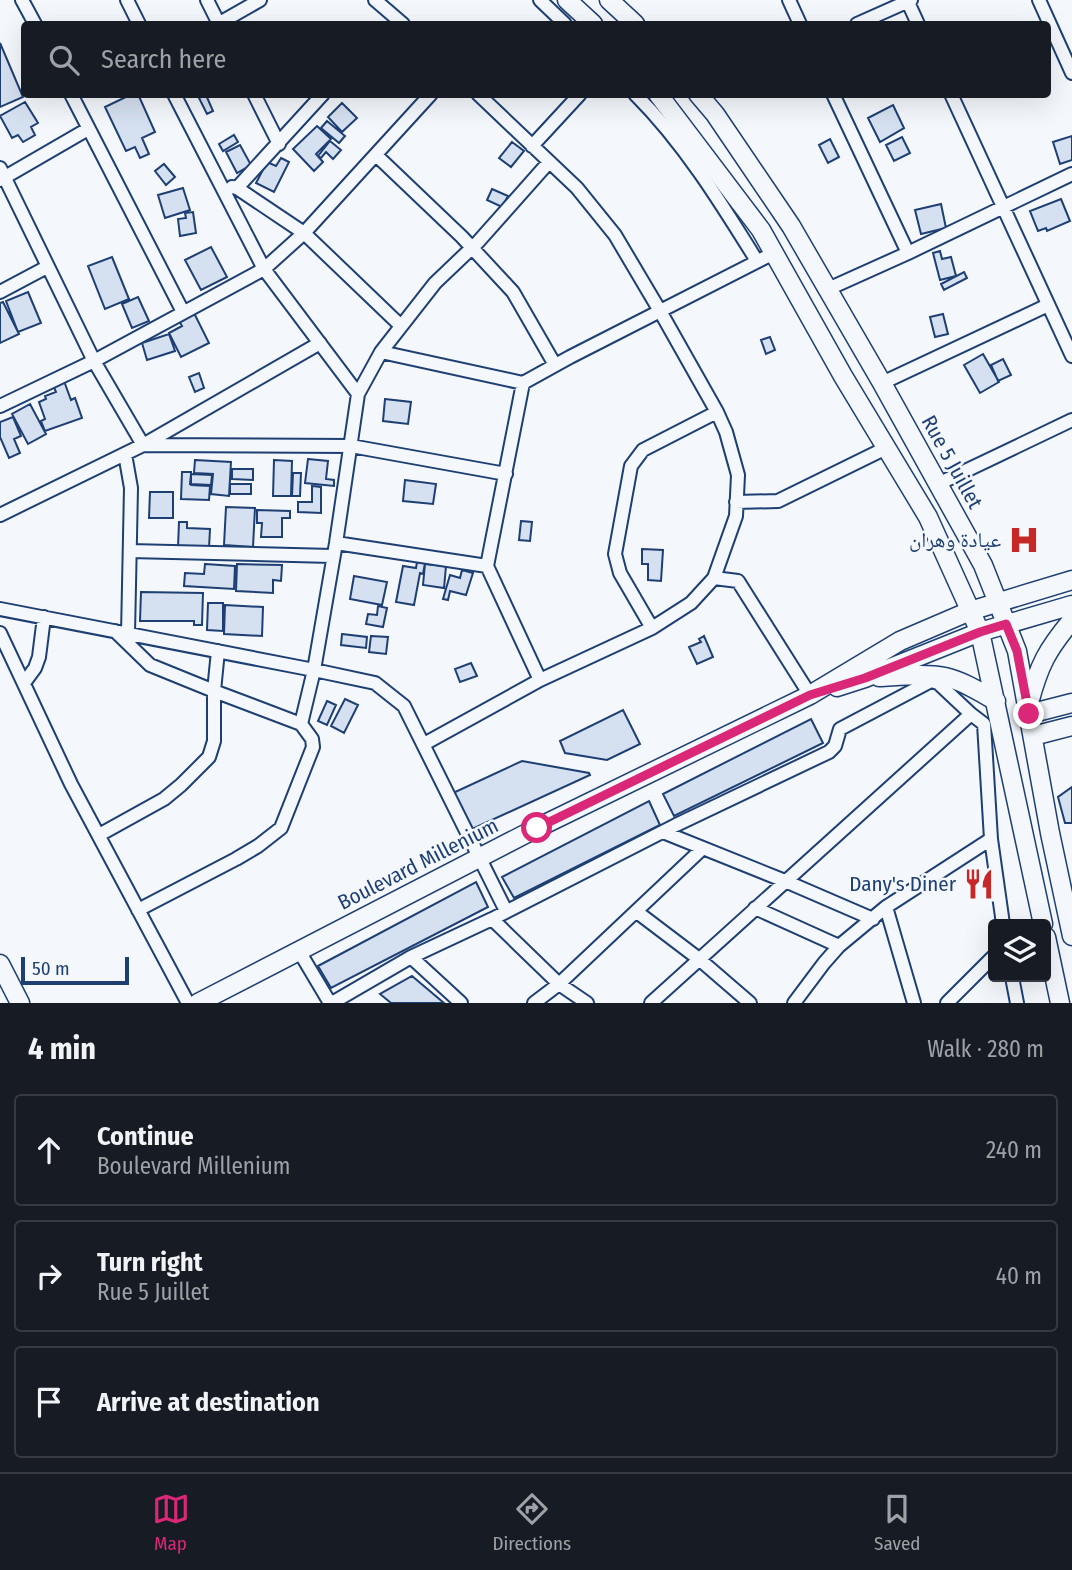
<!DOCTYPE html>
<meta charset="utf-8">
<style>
body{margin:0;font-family:"Fira Sans Condensed","Noto Naskh Arabic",sans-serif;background:#20242c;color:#f1f3f6}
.controls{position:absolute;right:21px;bottom:21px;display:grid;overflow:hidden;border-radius:7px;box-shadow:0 7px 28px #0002}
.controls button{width:63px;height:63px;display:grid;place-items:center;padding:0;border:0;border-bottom:2px solid #363941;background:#171b24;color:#f1f3f6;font:35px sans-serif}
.scale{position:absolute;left:21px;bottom:18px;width:108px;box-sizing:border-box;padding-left:7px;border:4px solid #1d3f73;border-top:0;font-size:19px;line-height:24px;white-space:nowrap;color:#1d3f73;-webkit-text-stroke:5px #f4f7fb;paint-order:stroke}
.stop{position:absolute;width:21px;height:21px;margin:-16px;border:5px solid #db2777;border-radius:50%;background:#fff}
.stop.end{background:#db2777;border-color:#fff;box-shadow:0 2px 7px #0008}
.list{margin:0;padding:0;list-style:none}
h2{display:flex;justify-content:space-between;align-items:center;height:91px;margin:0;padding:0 28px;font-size:30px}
h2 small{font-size:23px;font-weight:400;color:#9ea1a6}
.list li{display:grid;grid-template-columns:46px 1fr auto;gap:21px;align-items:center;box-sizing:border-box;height:112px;margin:0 14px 14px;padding:0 14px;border:2px solid #363941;border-radius:7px}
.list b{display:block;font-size:26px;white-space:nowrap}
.list p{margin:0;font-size:23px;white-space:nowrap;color:#9ea1a6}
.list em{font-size:23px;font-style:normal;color:#9ea1a6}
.icon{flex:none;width:38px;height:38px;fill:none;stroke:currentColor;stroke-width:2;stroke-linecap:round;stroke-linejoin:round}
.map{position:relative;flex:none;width:1072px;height:1003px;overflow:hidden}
.search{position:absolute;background:#171b24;box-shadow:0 7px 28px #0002;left:21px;right:21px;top:21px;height:77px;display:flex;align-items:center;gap:18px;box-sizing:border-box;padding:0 24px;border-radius:7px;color:#9ea1a6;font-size:26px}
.sheet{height:469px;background:#171b24}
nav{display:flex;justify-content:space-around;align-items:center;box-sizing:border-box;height:98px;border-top:2px solid #363941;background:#171b24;font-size:19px;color:#9ea1a6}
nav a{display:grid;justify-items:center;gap:4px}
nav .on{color:#db2777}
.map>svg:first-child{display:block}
.building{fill:#d5e0f0;stroke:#1d3f73;stroke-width:2}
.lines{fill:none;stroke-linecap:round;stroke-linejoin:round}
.street-casing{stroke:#1d3f73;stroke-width:16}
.secondary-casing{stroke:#1d3f73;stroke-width:21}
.street{stroke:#f4f7fb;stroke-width:12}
.secondary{stroke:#f4f7fb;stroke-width:18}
.route{stroke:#db2777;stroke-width:9}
.labels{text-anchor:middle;stroke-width:5;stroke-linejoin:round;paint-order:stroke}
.street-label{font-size:21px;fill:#1d3f73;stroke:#f4f7fb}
.poi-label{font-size:21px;fill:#1d3f73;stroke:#f4f7fb;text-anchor:end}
</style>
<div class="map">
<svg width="1072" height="1003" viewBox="0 0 1072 1003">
<rect width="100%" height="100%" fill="#f4f7fb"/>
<path class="building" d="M 0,43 L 23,97 L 0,107 Z
M 132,94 L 138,94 L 155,132 L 142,138 L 149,154 L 140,158 L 135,147 L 126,151 L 105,107 Z
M 206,95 L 213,111 L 207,114 L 199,98 Z
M 25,102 L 38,123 L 31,127 L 35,135 L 23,142 L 18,135 L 12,138 L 0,116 Z
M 342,103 L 357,118 L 342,132 L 328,117 Z
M 893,105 L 904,128 L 880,142 L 868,118 Z
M 327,121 L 345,136 L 339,143 L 321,128 Z
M 317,126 L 331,139 L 316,154 L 323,162 L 314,171 L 293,149 Z
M 234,135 L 238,142 L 223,151 L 219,144 Z
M 1072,136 L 1072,160 L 1060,164 L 1053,142 Z
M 902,137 L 910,153 L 894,161 L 886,145 Z
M 830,139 L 839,157 L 828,163 L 819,145 Z
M 330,141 L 341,150 L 333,159 L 326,152 L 321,158 L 318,156 Z
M 512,142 L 524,151 L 511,167 L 499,158 Z
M 240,145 L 251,165 L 237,173 L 226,152 Z
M 281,158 L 289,162 L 274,192 L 256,183 L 267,162 L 276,166 Z
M 164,164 L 175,177 L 166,185 L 155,171 Z
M 183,188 L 190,210 L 165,218 L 158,195 Z
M 492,189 L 508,196 L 502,207 L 487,200 Z
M 1061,199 L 1070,221 L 1047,231 L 1046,228 L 1038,231 L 1030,211 Z
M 941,204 L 946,228 L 921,234 L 915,210 Z
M 193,212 L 196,233 L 180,236 L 178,219 L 186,218 L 185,213 Z
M 211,247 L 227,277 L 201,290 L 185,260 Z
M 940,251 L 942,259 L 951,257 L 956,276 L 940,280 L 933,253 Z
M 112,257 L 129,299 L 105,309 L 88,266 Z
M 964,272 L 967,278 L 944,290 L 941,284 Z
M 28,292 L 41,323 L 18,332 L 6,301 Z
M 138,297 L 149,321 L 132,328 L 122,304 Z
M 3,302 L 19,334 L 0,343 L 0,303 Z
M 194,313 L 209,343 L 181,357 L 169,333 L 182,326 L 179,321 Z
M 943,314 L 948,334 L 935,337 L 930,317 Z
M 169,334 L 175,351 L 147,360 L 142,343 Z
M 770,337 L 775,350 L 766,354 L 761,340 Z
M 983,354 L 999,382 L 980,393 L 964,365 Z
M 1003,359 L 1011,375 L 998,381 L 991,365 Z
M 199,373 L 204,388 L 195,392 L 189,377 Z
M 64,381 L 71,400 L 75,398 L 82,418 L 45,431 L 41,421 L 45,419 L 39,402 L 46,399 L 45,396 L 56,392 L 53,385 Z
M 385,399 L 411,402 L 408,424 L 383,421 Z
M 30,404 L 46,434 L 28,444 L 12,414 Z
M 13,417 L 21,436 L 14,439 L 20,453 L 9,458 L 0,437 L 0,422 Z
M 308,459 L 328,461 L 326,479 L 334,480 L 334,486 L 305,483 Z
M 195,460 L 231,462 L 229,496 L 211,494 L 213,474 L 194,473 Z
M 274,460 L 292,461 L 291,496 L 273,496 Z
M 232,469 L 253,469 L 253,480 L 232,479 Z
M 182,472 L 191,472 L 191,485 L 210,486 L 209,500 L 181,499 Z
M 293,473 L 301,473 L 300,496 L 292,496 Z
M 191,474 L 212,475 L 211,485 L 190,484 Z
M 405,480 L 436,484 L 433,504 L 403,501 Z
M 230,484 L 251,484 L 251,494 L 230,494 Z
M 312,486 L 321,487 L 321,513 L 298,512 L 298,502 L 312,502 Z
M 150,492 L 173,492 L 173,518 L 149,518 Z
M 226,507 L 255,508 L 253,547 L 224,545 Z
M 257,510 L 290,511 L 290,518 L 282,518 L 282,537 L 261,537 L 262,523 L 257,523 Z
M 521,521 L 532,522 L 530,541 L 519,540 Z
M 179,522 L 187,522 L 187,528 L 210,529 L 209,548 L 178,547 Z
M 642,549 L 663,550 L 661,581 L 648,580 L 648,564 L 642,564 Z
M 417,562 L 425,563 L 423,574 L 420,573 L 414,605 L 396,602 L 403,566 L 416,568 Z
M 205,564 L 235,566 L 234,589 L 184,586 L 185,573 L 204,574 Z
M 237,564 L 282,565 L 281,581 L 273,580 L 273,593 L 236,591 Z
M 425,564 L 446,566 L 444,588 L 423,585 Z
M 462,570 L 473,573 L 466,595 L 450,591 L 448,600 L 443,599 L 450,575 L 460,578 Z
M 354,576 L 387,582 L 382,605 L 350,599 Z
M 141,592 L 203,593 L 202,625 L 194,625 L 194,621 L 140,621 Z
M 208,603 L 223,603 L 223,631 L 207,630 Z
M 225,605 L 263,607 L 262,636 L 224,634 Z
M 378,606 L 387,608 L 383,627 L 366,624 L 368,614 L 377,615 Z
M 342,634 L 367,637 L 366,648 L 341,645 Z
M 371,636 L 388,637 L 386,654 L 369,652 Z
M 704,636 L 713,657 L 697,664 L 689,647 L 701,642 L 699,639 Z
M 471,663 L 477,676 L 460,682 L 455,669 Z
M 345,699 L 358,705 L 344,733 L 331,726 Z
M 327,701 L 336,705 L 327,725 L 318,721 Z
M 623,710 L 640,744 L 607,760 L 565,753 L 560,741 Z
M 811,719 L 823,743 L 674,816 L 663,794 Z
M 522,761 L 589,773 L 590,775 L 470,830 L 453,793 Z
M 1072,787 L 1072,823 L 1065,823 L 1058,797 Z
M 649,801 L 660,825 L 514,898 L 502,877 Z
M 476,882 L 488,907 L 331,988 L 318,966 Z
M 412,976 L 444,1003 L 391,1003 L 380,994 Z"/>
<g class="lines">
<g class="street-casing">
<path id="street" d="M 22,0 L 35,24
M 127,0 L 139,24
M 207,0 L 219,24
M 375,0 L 403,24
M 540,0 L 565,24
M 789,0 L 800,24
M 907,0 L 918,24
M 1039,0 L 1072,73
M 218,24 L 260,0
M 857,24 L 911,0
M 71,94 L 183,312
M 174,94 L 264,269 L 358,394
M 254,94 L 279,144
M 635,94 C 684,143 721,203 757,261
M 833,94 L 908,253
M 951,94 L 1072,356
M 532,146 L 580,94
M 376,155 L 462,237 L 513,292 L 555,365
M 0,168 L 94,361 L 143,445 L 351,446 L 506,474
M 0,180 L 88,129
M 232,187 L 237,188 L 323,94
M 237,188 L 304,233 L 401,326
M 828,289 L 908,253 L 1072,174
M 0,292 L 47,267
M 381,352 L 523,383 L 570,357 L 774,253
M 523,383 L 487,566 L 540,680
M 882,383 L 1048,305
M 0,406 L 94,361 L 264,269 L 304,233 L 431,94
M 125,454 L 131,488 L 128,634
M 938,484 L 1072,420
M 736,502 L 778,501 L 886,448
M 0,515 L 143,445 L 320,343
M 336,543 L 487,566
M 130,551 L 332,556
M 714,578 L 738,581 L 810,695
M 0,609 L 314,670 L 375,683 L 404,706 L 506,911
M 652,628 L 620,573 L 615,554 L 631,466 L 643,450 L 717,412
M 115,631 L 150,665 L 214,691 L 218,651
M 0,633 L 71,784 L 188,1003
M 24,683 L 35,668 L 39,657 L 44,617
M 971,714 L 984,724 L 991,839 L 1003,924
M 424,744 L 540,680 L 652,628 L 691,603 L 714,578 L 736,516 L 738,475 L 726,432 L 717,412 L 660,311 L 615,235 L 577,188 L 478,94
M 663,832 L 785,881 L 873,919
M 99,835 L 164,799 L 181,785 L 209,757 L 214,741 L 214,691 L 301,724
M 886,907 L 914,1003
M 755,908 L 839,946
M 138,910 L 236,859 L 258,846 L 281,828 L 313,747 L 312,739 L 301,724 L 314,670 L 336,543 L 358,394 L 381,352 L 435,283 L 478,242 L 549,162
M 637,912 L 699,959 L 750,1003
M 492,919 L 559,984 L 587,1003
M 299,951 L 330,1003
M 411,957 L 461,1003
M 1012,977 L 1017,1003
M 332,1003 L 411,957 L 492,919 L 676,825 L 829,752 L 835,746 L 840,729 L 931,681 L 938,683 L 971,714 L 651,1003
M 534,1003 L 559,984 L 703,848
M 794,1003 L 824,963 L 839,946 L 886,907 L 991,839
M 947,1003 L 993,957"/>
</g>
<g class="secondary-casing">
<path id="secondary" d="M 567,0 L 593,24
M 609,0 L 635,24
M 658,94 L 761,230 L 843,376 L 928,517 L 980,632 L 1043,924
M 698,94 L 715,114 L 791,226 L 882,383 L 983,565 L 1017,651 L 1050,833 L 1072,936
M 879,677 C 900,676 925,673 945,677 C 963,681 980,692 996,701
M 837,687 L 865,678 L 980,632 L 1072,605
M 1029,703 C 1039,665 1047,650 1072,620
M 1029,714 L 1072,703
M 1033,736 L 1072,726
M 1046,937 L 1060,1003
M 0,964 L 20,1003
M 198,1003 L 537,828 L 810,695 L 900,641 L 970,611 L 1072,580"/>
</g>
<use href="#street" class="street"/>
<use href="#secondary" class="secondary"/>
</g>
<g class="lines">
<path class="route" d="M 537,828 L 810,695 L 865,678 L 980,632 L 1006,624 L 1017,651 L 1029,714"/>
</g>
<defs>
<g id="hospital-bare" transform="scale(2.415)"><path d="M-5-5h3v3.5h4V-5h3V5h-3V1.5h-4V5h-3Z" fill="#c62828" stroke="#f4f7fb" stroke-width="2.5" paint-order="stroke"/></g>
<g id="restaurant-bare" transform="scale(2.415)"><path d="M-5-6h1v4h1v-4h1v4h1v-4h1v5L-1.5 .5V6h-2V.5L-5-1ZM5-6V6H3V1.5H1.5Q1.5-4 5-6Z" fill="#c62828" stroke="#f4f7fb" stroke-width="2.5" paint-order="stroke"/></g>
</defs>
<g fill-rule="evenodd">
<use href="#hospital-bare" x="1024" y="540"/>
<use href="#restaurant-bare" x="979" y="884"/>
</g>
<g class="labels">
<g class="street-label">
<text transform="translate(952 462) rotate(61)" y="7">Rue 5 Juillet</text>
<text transform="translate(418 864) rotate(-27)" y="7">Boulevard Millenium</text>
</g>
<g class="poi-label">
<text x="1001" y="547">عيادة وهران</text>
<text x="956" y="891">Dany's Diner</text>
</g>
</g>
</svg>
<div class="controls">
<button><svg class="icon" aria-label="layers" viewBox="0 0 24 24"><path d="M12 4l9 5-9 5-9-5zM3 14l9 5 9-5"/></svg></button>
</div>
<div class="scale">50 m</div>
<div class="stop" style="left:537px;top:828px"></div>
<div class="stop end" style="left:1029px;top:714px"></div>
<div class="search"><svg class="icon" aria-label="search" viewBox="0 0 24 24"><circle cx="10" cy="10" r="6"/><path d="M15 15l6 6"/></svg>Search here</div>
</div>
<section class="sheet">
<h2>4 min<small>Walk · 280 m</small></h2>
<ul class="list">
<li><svg class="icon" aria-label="ahead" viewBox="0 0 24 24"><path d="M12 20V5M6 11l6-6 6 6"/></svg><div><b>Continue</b><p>Boulevard Millenium</p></div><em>240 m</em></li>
<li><svg class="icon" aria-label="right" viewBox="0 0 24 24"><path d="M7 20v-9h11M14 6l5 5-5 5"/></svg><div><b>Turn right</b><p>Rue 5 Juillet</p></div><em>40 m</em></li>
<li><svg class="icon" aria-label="arrive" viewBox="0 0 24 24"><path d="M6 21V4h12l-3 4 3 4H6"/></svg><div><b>Arrive at destination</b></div></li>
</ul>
</section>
<nav>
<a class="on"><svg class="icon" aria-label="map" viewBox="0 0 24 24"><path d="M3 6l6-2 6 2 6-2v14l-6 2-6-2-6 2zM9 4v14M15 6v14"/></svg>Map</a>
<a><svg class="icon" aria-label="directions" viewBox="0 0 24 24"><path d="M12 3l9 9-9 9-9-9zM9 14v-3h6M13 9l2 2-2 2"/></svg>Directions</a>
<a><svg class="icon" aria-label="saved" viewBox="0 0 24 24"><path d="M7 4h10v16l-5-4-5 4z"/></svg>Saved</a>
</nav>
